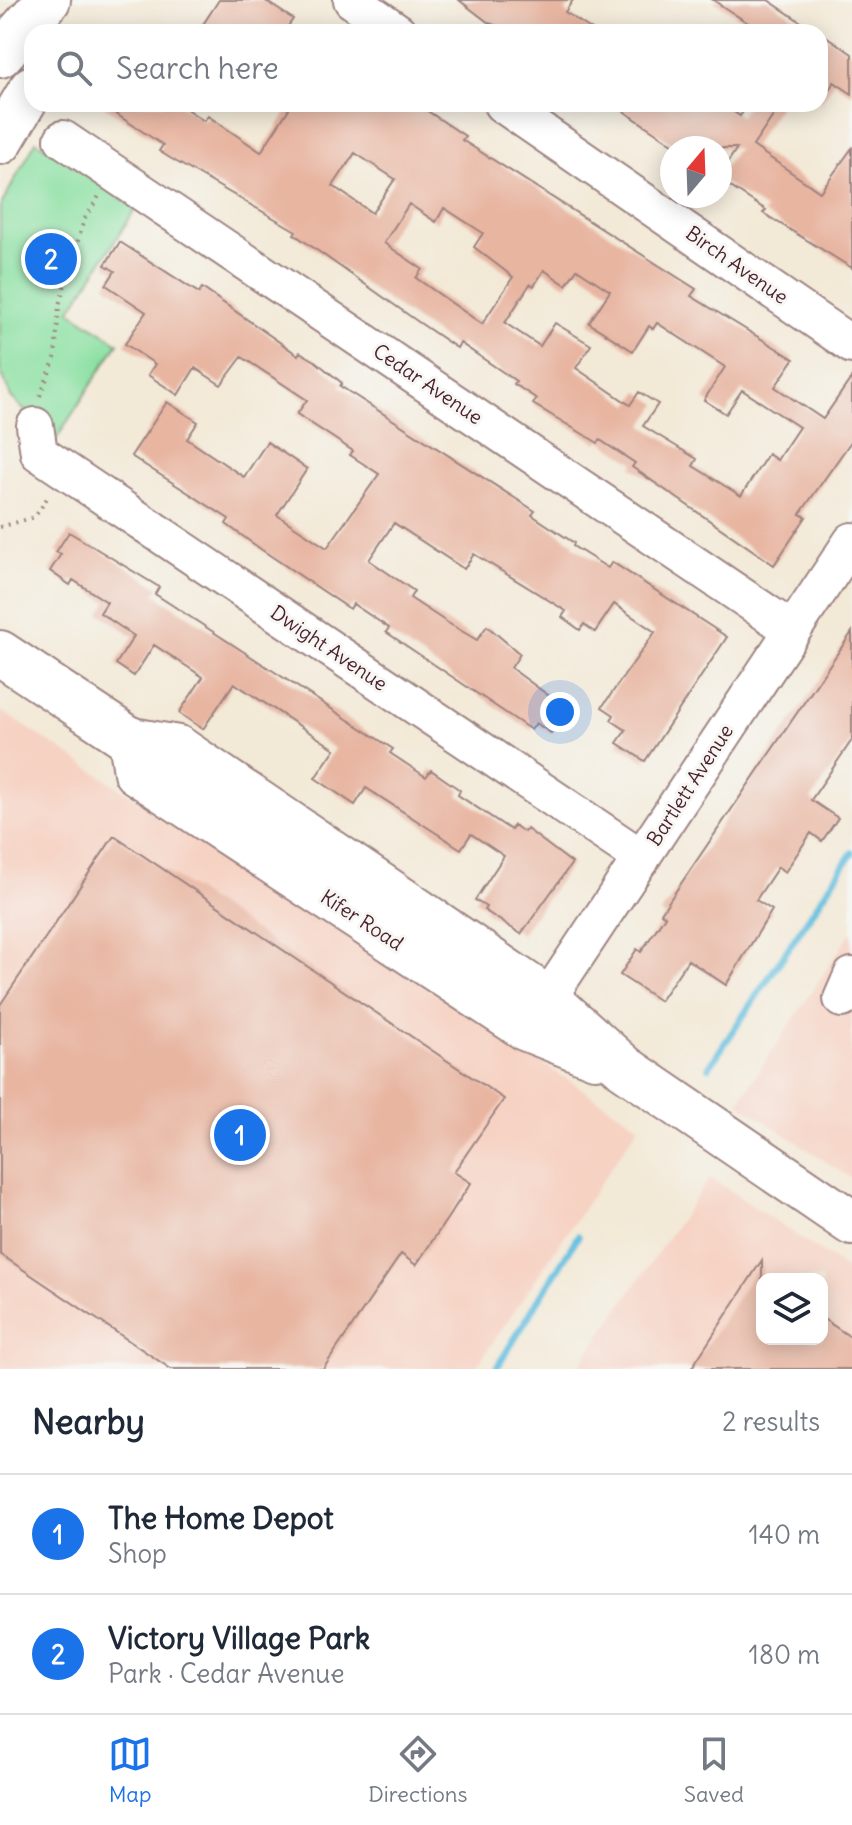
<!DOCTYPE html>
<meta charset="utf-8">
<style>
body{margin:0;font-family:Delius,sans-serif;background:#f6f6f7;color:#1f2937}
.controls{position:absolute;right:24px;bottom:24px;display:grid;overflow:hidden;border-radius:16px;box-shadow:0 4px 20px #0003}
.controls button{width:72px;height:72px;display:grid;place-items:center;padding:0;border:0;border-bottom:2px solid #e0e1e3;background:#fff;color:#1f2937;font:40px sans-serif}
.compass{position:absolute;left:660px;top:136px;width:72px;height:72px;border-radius:50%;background:#fff;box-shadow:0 4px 20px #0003;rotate:19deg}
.you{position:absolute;left:560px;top:712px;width:28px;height:28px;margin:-20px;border:6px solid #fff;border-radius:50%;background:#1a73e8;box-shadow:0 0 0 12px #1a73e833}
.badge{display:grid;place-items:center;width:52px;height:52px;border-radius:50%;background:#1a73e8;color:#fff;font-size:26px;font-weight:700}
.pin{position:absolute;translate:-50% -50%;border:4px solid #fff;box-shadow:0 2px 8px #0006}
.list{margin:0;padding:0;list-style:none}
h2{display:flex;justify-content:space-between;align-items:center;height:104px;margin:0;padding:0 32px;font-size:34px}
h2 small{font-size:26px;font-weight:400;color:#747a83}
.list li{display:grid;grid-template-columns:52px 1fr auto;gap:24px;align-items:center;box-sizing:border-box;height:120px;padding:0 32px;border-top:2px solid #e0e1e3}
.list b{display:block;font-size:30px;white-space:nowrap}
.list p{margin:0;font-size:26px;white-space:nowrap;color:#747a83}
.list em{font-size:26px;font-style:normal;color:#747a83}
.icon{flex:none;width:44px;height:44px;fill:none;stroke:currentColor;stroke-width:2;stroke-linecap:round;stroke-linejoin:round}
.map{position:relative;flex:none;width:852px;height:1369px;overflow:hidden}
.search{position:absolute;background:#fff;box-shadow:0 4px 20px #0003;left:24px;right:24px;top:24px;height:88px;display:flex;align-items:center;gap:20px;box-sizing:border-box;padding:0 28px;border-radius:24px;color:#747a83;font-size:30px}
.sheet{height:344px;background:#fff}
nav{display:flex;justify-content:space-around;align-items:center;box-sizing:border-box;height:112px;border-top:2px solid #e0e1e3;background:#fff;font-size:22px;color:#747a83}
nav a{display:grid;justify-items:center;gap:4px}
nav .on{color:#1a73e8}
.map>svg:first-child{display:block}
.built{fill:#f6d2c3;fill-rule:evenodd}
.green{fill:#8ae0a2;stroke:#6a8066;stroke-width:2}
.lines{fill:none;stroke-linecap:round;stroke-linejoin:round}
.stream{stroke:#61bedf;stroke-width:7}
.building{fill:#e8b5a1;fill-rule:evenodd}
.minor-casing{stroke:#9e8481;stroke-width:40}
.major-casing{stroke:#9e8481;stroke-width:48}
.path{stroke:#9e8481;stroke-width:4;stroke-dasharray:2 6;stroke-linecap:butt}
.minor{stroke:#fff;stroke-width:36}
.major{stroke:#fff;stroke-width:44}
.labels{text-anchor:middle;stroke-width:6;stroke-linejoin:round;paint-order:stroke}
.street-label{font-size:20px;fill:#4a1f2b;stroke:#f6f6f2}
</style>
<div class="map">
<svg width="852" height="1369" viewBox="0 0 852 1369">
<rect width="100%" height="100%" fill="#f6f6f2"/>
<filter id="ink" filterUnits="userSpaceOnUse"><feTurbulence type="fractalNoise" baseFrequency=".0125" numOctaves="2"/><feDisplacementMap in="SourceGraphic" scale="16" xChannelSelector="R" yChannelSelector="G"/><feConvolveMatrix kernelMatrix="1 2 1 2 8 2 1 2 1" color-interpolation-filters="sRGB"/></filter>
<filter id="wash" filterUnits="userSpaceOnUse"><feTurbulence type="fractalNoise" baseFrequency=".006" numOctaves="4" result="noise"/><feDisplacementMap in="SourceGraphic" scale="32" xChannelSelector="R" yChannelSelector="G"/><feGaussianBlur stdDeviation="1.8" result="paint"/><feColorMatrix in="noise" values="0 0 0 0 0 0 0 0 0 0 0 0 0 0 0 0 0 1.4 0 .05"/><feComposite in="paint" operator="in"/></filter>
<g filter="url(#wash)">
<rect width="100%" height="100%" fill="#f3e9d7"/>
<path class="built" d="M 0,710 L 639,1126 L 475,1369 L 0,1369 Z
M 852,931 L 852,1179 L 738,1103 Z
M 710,1177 L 852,1273 L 852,1369 L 577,1369 ZM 762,1279 L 822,1279 L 822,1339 L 762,1339 Z"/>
<path class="green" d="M 36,141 L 136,208 L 70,311 L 118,343 L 55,441 L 11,397 L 0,369 L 0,207 Z"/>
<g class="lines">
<path class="stream" d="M 709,1067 L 852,853
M 496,1369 L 578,1236"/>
</g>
<g id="blocks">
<path class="building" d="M 219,0 L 264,0 L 293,19 L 284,32 L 198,32 Z
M 459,0 L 573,0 L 565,12 L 595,32 L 514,32 L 489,23 Z
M 713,0 L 768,0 L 816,32 L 747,32 L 751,25 Z
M 820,32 L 852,54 L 852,94 L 834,82 L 820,104 Z
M 101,104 L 179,104 L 204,121 L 208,116 L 261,152 L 292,104 L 417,104 L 465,136 L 462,140 L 696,289 L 691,296 L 794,359 L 775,387 L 823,419 L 852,377 L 852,440 L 800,514 L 806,517 L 774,565 L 632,467 L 635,463 L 600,440 L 598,443 L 533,404 L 537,399 L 514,384 L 516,381 L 460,343 L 457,348 L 417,321 L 294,234 L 296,231 L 170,158 L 159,151 L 163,145 ZM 355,153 L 395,179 L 372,213 L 333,186 ZM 409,204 L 436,222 L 444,208 L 483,233 L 474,247 L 513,277 L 482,324 L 416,278 L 422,269 L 384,243 ZM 577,269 L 610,291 L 589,323 L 633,351 L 649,326 L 653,329 L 657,323 L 725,367 L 704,400 L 726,414 L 742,390 L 799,427 L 777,460 L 768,454 L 741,496 L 693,466 L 697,459 L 643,426 L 658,404 L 639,392 L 630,405 L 576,368 L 591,345 L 555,323 L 540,346 L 505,323 L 530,284 L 534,286 L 544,270 L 566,285 Z
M 613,104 L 722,104 L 740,116 L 748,104 L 781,104 L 753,146 L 820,192 L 852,148 L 852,268 L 763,213 L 766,210 L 720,180 L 720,174 L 737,148 L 679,148 Z
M 120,242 L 199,293 L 202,288 L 298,355 L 300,352 L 315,361 L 342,383 L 340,386 L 535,511 L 532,515 L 574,543 L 573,546 L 608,568 L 612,562 L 727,637 L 645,761 L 617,743 L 626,730 L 611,720 L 614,715 L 602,707 L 655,632 L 614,604 L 595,632 L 584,624 L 580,630 L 562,617 L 566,611 L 474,554 L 464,569 L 394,523 L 369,560 L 414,591 L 410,598 L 448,623 L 477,640 L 487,626 L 520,654 L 511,668 L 567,709 L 551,733 L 536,723 L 531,730 L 386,632 L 389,628 L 353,604 L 350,609 L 262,550 L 226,524 L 229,519 L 131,456 L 167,402 L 198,422 L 187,439 L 244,477 L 267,442 L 307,469 L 277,515 L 327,548 L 379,474 L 350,455 L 353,451 L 297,414 L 307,400 L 242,357 L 221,385 L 195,368 L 178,395 L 148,375 L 155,364 L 125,344 L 146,312 L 106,285 L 115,271 L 105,265 Z
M 69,532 L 159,587 L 155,594 L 393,749 L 390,753 L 426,777 L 431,770 L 460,790 L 458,795 L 511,830 L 514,825 L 524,832 L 527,829 L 572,863 L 521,934 L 484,910 L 486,907 L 475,900 L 504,856 L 471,834 L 461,849 L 366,788 L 355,805 L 315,778 L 335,749 L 234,683 L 203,729 L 179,713 L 203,677 L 154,645 L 134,676 L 116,664 L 134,636 L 100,613 L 107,602 L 73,580 L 70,585 L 50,571 L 61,554 L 56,552 Z
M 852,632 L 852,740 L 811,800 L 838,818 L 822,841 L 811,833 L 785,872 L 778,867 L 756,900 L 772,910 L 726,985 L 688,960 L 660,1001 L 620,975 L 637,949 L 641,952 L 665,916 L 661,913 Z
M 114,836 L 504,1099 L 454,1172 L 471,1183 L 416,1265 L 401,1254 L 323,1369 L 171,1369 L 0,1254 L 0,1005 Z
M 762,1260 L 762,1339 L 822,1339 L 822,1318 L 852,1338 L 852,1369 L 691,1369 Z"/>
</g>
</g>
<g filter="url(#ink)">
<use href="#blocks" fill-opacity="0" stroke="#9e8481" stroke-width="2"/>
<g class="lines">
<g class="minor-casing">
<path id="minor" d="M 352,0 L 398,32
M 502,104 L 852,345
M 63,139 L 792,630
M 35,426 L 39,453 L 642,858
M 842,999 L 852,976
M 534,1019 L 852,541"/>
</g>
<g class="major-casing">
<path id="major" d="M 0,55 L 48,0
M 0,142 L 32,88
M 0,653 L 131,740 L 178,748 L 548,999 L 625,1068 L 852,1223
M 131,740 L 136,772 L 527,1029 L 595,1056"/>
</g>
<path class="path" d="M 40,396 L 55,358 L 59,305 L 84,220 L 99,196
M 0,527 L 35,517 L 49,495"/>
<use href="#minor" class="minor"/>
<use href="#major" class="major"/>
</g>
</g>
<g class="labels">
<g class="street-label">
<text transform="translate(737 265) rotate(35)" y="7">Birch Avenue</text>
<text transform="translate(428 384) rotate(34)" y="7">Cedar Avenue</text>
<text transform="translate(329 648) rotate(34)" y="7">Dwight Avenue</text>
<text transform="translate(690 785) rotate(-57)" y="7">Bartlett Avenue</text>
<text transform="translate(362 920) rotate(33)" y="7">Kifer Road</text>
</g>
</g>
</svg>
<div class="controls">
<button><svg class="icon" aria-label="layers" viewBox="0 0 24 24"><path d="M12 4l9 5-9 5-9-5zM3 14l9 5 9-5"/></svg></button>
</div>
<svg class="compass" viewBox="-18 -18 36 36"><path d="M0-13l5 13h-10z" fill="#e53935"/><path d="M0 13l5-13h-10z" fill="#747a83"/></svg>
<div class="you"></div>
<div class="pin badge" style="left:240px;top:1135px">1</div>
<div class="pin badge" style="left:51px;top:259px">2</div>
<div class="search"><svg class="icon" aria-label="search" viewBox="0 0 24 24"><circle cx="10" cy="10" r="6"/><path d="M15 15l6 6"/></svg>Search here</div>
</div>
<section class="sheet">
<h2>Nearby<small>2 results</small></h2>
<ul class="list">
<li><span class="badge">1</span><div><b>The Home Depot</b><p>Shop</p></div><em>140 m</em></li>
<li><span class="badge">2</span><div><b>Victory Village Park</b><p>Park · Cedar Avenue</p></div><em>180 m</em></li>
</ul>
</section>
<nav>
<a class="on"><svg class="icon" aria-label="map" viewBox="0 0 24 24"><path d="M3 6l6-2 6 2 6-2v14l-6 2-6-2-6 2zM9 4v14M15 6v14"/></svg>Map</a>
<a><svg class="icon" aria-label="directions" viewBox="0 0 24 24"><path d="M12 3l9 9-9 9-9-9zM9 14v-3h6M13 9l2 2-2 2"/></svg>Directions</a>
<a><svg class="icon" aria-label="saved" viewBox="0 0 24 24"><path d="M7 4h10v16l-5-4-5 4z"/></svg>Saved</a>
</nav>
